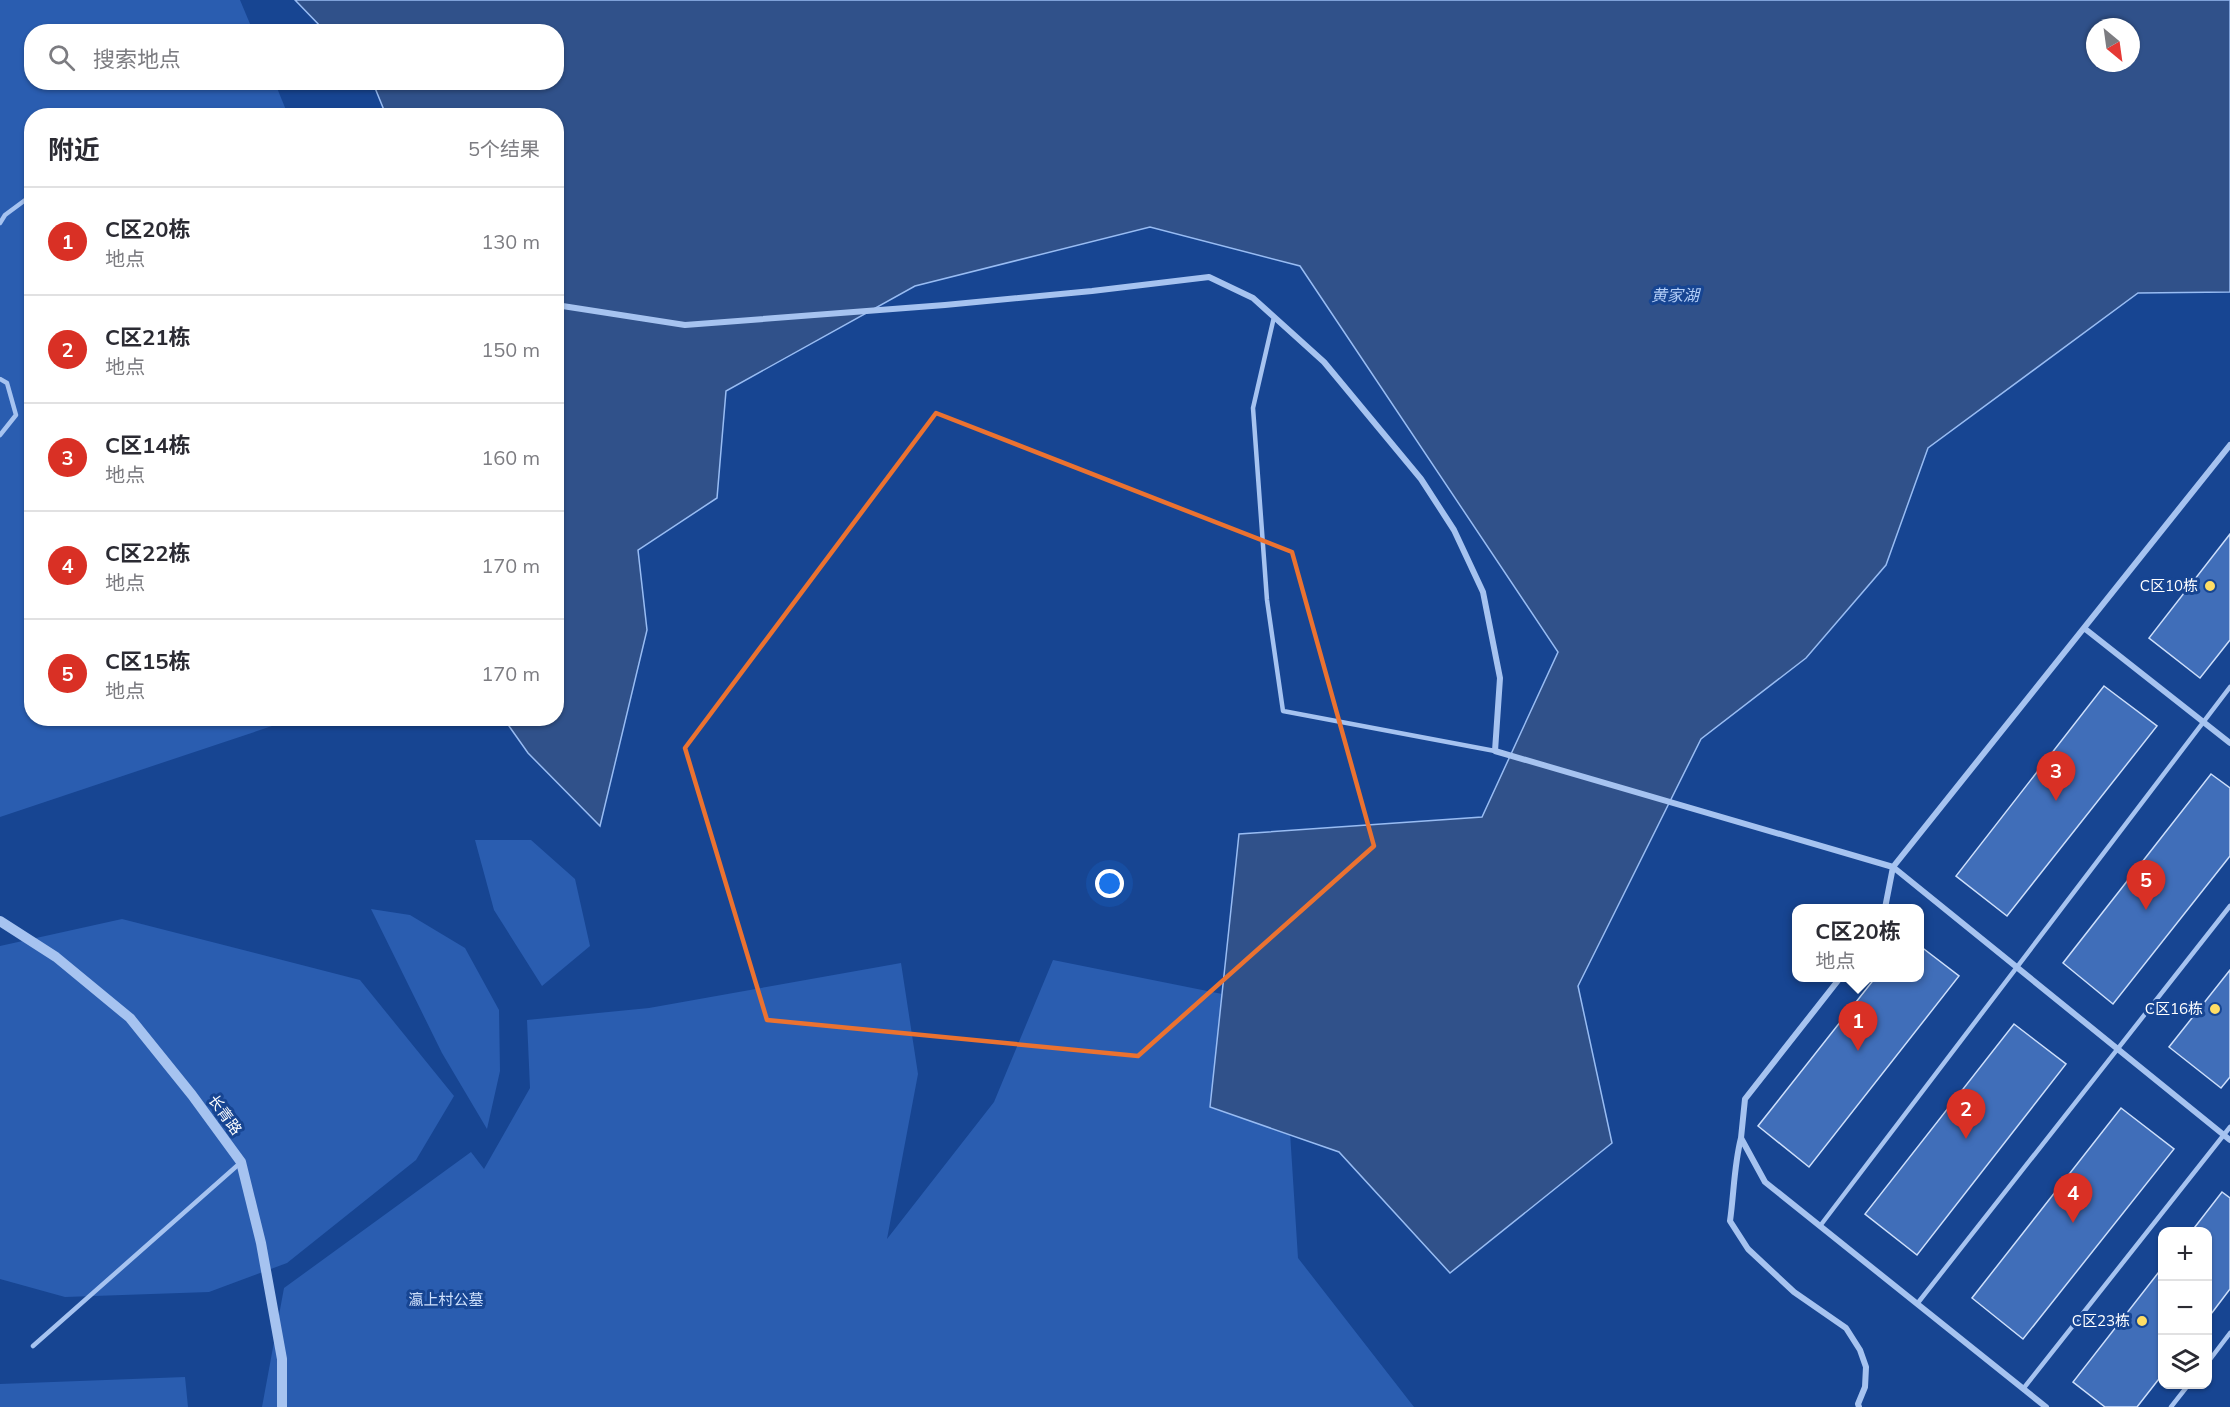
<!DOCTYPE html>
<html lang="zh">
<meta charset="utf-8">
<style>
body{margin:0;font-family:Mulish,"Noto Sans SC",sans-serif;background:#f2f2f3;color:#2b2b33}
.controls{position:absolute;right:18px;bottom:18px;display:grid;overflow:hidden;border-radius:12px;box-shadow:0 2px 4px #0004}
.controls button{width:54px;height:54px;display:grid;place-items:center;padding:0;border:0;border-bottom:2px solid #e1e1e2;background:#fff;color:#2b2b33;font:30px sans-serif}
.compass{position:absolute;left:2086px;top:18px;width:54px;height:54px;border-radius:50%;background:#fff;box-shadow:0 2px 4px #0004;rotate:151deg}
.you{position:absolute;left:1110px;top:884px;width:21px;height:21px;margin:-15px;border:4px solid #fff;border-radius:50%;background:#1a73e8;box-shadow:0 0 0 9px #1a73e833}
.badge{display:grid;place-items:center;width:39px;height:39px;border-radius:50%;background:#d93025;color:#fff;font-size:20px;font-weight:700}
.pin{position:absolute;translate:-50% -50px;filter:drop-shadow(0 2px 3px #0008)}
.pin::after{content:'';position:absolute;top:32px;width:21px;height:18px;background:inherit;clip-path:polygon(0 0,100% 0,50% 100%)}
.popup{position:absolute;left:1792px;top:904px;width:132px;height:78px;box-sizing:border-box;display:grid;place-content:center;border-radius:12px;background:#fff;filter:drop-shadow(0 2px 4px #0005);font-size:20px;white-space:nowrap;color:#7c7c81}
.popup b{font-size:22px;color:#2b2b33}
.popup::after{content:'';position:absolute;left:50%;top:100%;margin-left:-12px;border:12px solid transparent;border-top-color:#fff}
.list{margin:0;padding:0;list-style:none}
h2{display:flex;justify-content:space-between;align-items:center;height:78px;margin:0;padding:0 24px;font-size:26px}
h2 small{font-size:20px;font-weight:400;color:#7c7c81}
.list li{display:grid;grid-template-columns:39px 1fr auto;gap:18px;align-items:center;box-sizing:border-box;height:108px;padding:0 24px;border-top:2px solid #e1e1e2}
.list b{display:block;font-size:22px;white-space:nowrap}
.list p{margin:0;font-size:20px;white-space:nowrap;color:#7c7c81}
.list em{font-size:20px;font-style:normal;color:#7c7c81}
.icon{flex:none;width:33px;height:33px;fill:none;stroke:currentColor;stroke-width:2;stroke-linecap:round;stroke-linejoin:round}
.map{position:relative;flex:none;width:2230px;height:1407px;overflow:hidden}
.search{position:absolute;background:#fff;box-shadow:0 2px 4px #0004;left:24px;top:24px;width:540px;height:66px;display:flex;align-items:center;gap:15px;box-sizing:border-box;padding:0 21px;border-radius:24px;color:#7c7c81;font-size:22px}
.panel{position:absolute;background:#fff;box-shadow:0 2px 4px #0004;left:24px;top:108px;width:540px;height:618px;border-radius:24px}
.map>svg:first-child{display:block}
.green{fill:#2a5db0}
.water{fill:#30518a;stroke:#98bcf3;stroke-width:1.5;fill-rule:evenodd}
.building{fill:#406eb9;stroke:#cddffb;stroke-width:1.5}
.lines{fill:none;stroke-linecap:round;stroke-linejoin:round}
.service{stroke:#a6c3f0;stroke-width:4.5}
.minor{stroke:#a6c3f0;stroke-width:6}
.tertiary{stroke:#a6c3f0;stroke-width:10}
.marked{fill:none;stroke:#eb7230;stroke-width:4.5;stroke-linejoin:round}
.poi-dot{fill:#ffdd65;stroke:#174592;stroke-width:2}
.labels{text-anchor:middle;stroke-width:6;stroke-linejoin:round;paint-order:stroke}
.poi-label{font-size:15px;fill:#fff;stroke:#174592;text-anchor:end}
.street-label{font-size:15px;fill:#fff;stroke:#174592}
.park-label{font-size:15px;fill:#cddffb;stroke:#174592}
.water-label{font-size:16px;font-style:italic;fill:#b2cdf7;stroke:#174592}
</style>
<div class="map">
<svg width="2230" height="1407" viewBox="0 0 2230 1407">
<rect width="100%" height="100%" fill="#174592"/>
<path class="green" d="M 0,0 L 240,0 L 253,31 L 32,32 L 32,82 L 275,83 L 288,115 L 32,116 L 32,718 L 293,719 L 0,817 Z
M 475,840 L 531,840 L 575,879 L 590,946 L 542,986 L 494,910 Z
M 371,909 L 410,915 L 465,948 L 499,1010 L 500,1071 L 487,1129 L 442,1053 Z
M 122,919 L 360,980 L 454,1096 L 416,1160 L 287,1263 L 209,1292 L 65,1297 L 0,1279 L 0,946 Z
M 1053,960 L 1282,1006 L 1298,1258 L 1414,1407 L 262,1407 L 284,1288 L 471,1152 L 484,1169 L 530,1088 L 527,1020 L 649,1008 L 901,963 L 918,1074 L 887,1239 L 994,1102 Z
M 185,1377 L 188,1407 L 0,1407 L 0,1384 Z"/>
<path class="water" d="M 295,0 L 2230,0 L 2230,292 L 2138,293 L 1928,448 L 1886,565 L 1806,658 L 1701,739 L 1578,986 L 1612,1143 L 1450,1273 L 1339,1152 L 1210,1107 L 1239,834 L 1482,817 L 1558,652 L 1300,266 L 1150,227 L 915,286 L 726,391 L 717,498 L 638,550 L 647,630 L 600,826 L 528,753 L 504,719 L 556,718 L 556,116 L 386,115 L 373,83 L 556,82 L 556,32 L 325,31 ZM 2095,27 L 2131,27 L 2131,63 L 2095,63 Z"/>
<path class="building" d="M 2230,534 L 2230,640 L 2200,678 L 2149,638 Z
M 2104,686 L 2157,726 L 2007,916 L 1956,876 Z
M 2211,774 L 2230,788 L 2230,856 L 2113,1004 L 2063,963 Z
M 1920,946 L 1959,976 L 1809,1167 L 1758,1126 L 1875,978 L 1920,978 Z
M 2230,970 L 2230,1077 L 2221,1088 L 2169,1047 Z
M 2014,1024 L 2066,1064 L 1917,1255 L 1865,1214 Z
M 2121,1108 L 2174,1149 L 2023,1339 L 1972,1298 Z
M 2222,1192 L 2230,1198 L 2230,1289 L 2208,1318 L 2208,1232 L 2191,1232 Z
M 2162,1268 L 2162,1375 L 2137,1407 L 2105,1407 L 2073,1382 Z"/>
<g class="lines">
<path class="service" d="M 0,223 L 5,215 L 32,195
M 1274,317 L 1253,408 L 1267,600 L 1283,711 L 1495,751
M 0,379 L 7,383 L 16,415 L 0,435
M 1820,1226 L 2230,687
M 1917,1304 L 2230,906
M 33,1346 L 239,1164
M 2208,1362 L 2230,1333
M 2023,1389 L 2230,1127
M 2171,1407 L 2189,1384"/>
<path class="minor" d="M 556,305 L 685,325 L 945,305 L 1092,291 L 1209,277 L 1253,298 L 1324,362 L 1421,479 L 1454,530 L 1483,592 L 1500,678 L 1495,751 L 1893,867 L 1885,908
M 2230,445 L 1893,867 L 2230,1140
M 2084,628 L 2230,743
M 1840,978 L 1745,1099 L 1741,1138 L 1765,1182 L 2046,1407
M 1741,1138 C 1734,1165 1734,1193 1730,1221 L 1748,1249 L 1794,1292 L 1846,1328 L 1860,1350 L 1866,1367 L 1865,1387 L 1858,1404 L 1859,1407"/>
<path class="tertiary" d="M 0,921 L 56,957 L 130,1018 L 192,1095 L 241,1162 L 261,1243 L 282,1359 L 282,1407"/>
</g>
<path class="marked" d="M 936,413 L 1292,552 L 1374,846 L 1138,1056 L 767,1020 L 685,748 Z"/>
<g class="poi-dot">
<circle cx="2210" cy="586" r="6"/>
<circle cx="2215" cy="1009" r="6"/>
<circle cx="2142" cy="1321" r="6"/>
</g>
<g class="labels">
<g class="poi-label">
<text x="2198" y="591">C区10栋</text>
<text x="2203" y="1014">C区16栋</text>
<text x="2130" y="1326">C区23栋</text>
</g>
<g class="street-label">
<text transform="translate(225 1115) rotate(54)" y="5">长青路</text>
</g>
<g class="park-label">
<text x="446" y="1305">瀛上村公墓</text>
</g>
<g class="water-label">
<text x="1675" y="301">黄家湖</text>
</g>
</g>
</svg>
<div class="controls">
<button>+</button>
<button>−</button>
<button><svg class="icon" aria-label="layers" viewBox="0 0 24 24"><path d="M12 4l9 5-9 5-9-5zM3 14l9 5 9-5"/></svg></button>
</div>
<svg class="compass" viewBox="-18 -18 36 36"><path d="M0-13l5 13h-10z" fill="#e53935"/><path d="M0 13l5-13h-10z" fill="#7c7c81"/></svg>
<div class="you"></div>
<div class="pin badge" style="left:1858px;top:1051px">1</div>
<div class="popup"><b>C区20栋</b>地点</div>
<div class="pin badge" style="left:1966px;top:1139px">2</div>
<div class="pin badge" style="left:2056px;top:801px">3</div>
<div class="pin badge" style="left:2073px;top:1223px">4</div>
<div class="pin badge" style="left:2146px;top:910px">5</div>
<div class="search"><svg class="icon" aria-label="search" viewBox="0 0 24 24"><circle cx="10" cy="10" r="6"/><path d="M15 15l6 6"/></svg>搜索地点</div>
<section class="panel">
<h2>附近<small>5个结果</small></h2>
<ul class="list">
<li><span class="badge">1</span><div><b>C区20栋</b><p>地点</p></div><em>130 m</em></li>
<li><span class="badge">2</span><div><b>C区21栋</b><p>地点</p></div><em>150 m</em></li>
<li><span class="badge">3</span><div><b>C区14栋</b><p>地点</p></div><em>160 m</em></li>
<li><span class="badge">4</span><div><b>C区22栋</b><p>地点</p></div><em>170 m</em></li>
<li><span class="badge">5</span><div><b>C区15栋</b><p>地点</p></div><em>170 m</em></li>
</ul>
</section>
</div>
